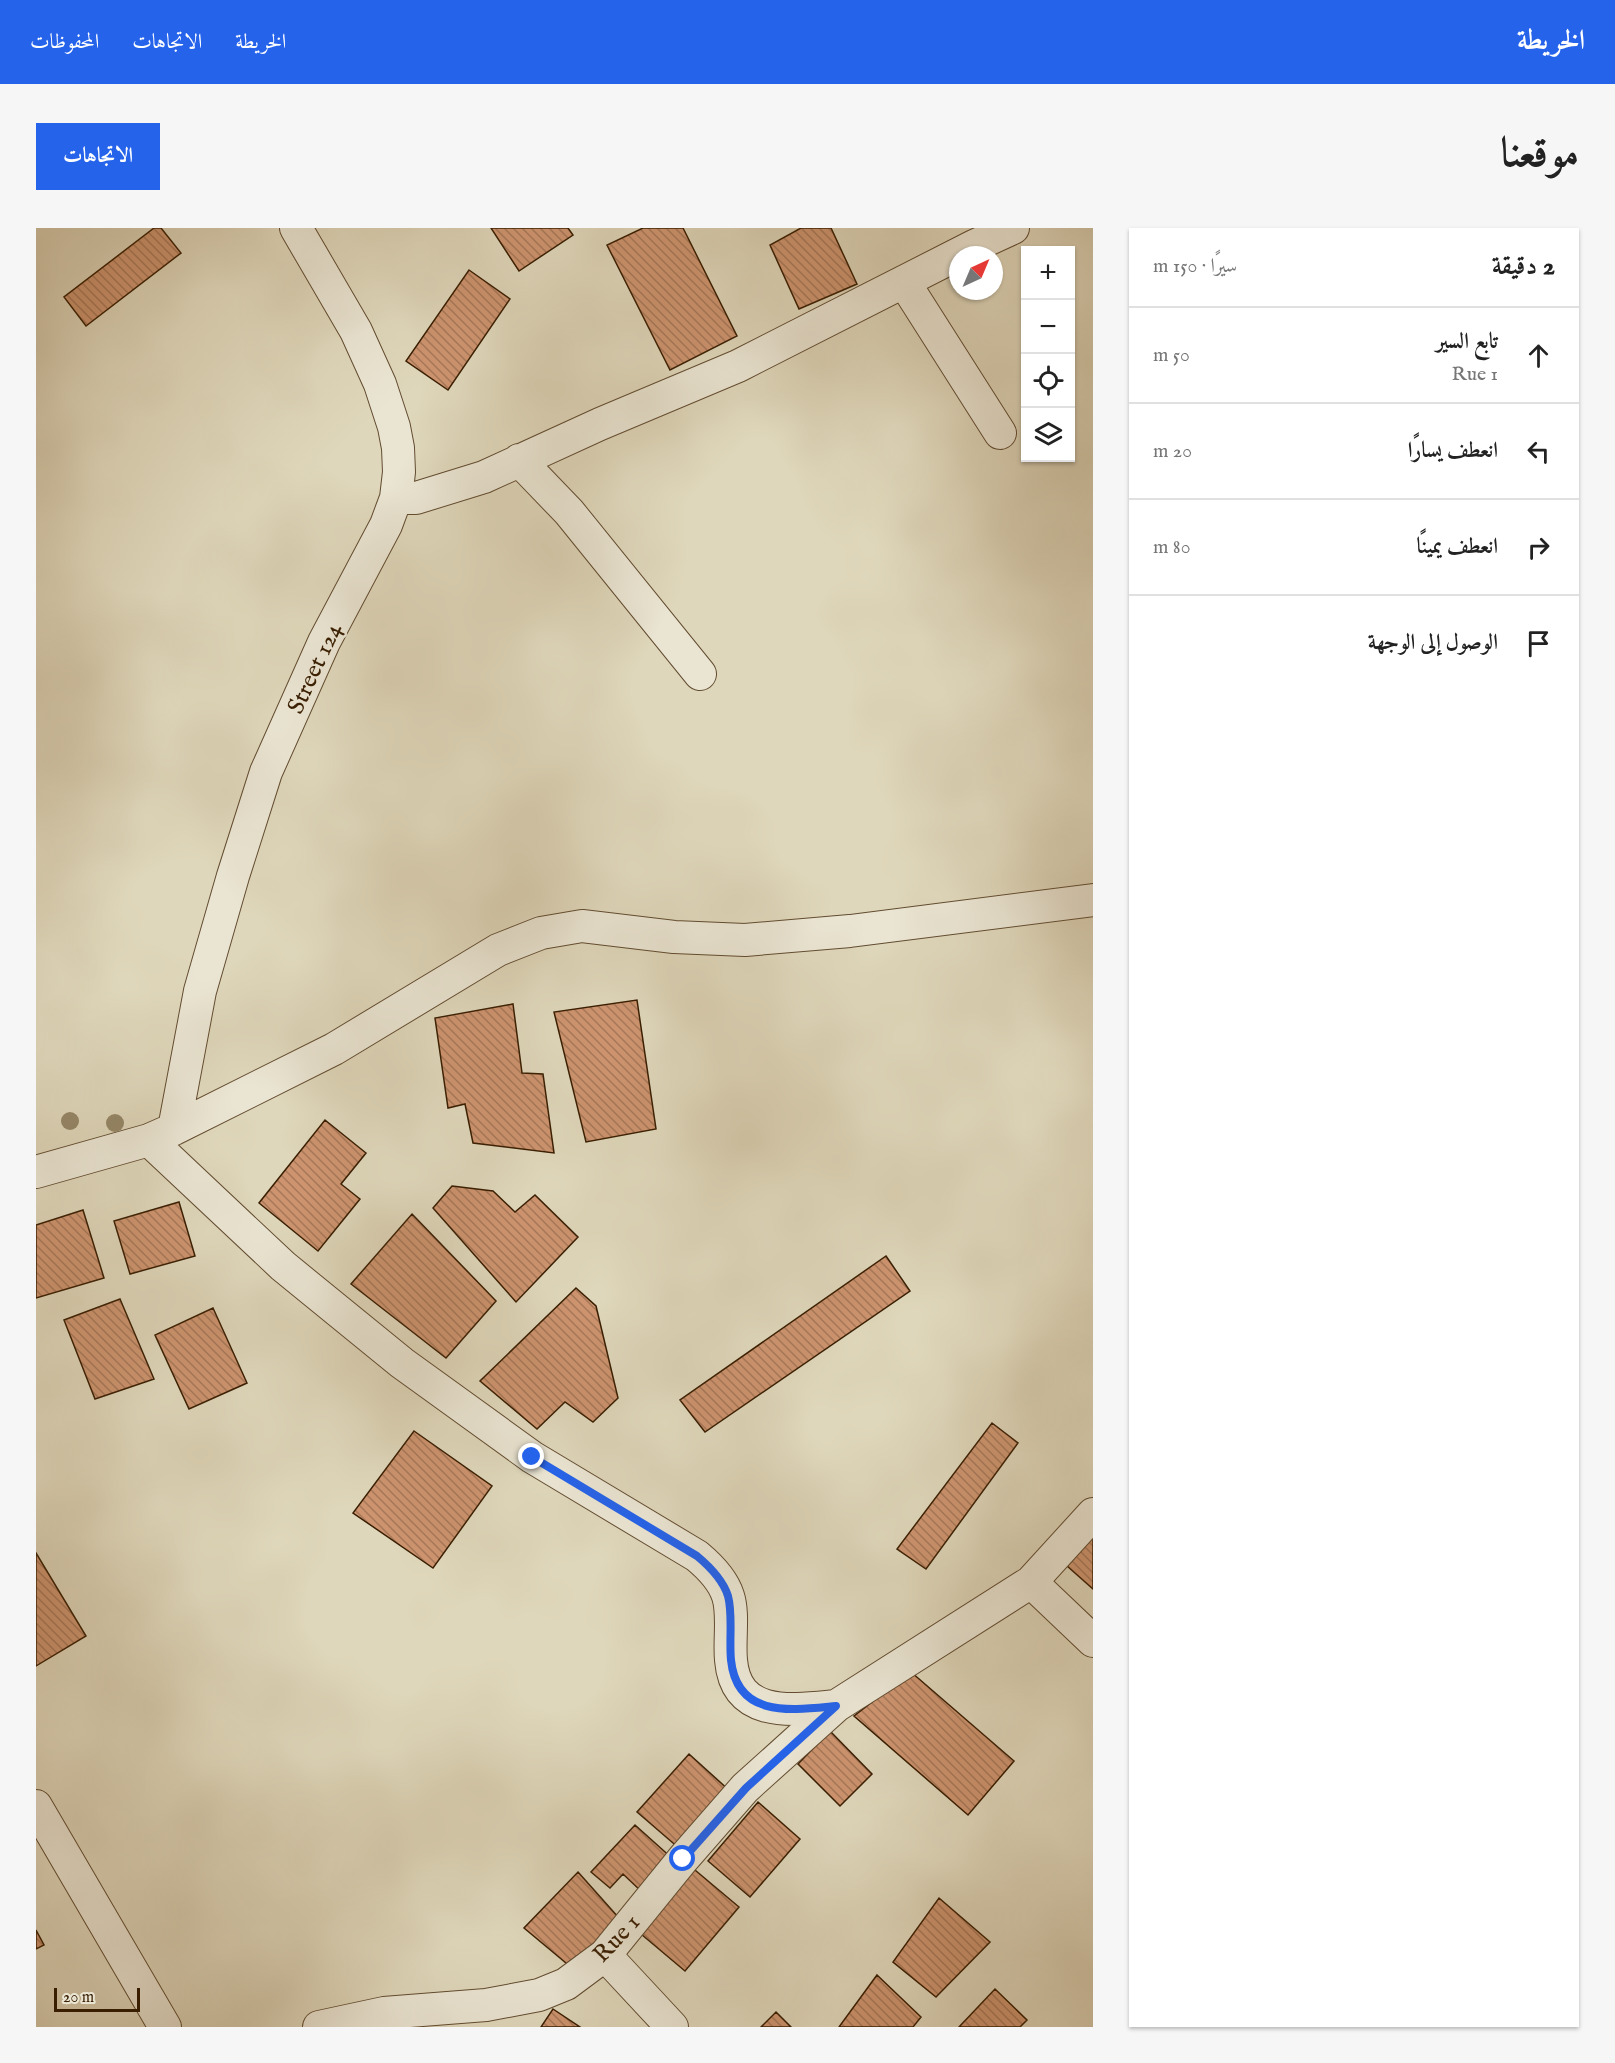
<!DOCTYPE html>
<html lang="ar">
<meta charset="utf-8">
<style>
body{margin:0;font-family:"IM FELL English",Amiri,serif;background:#f6f6f6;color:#222;direction:rtl}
.controls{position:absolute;right:18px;top:18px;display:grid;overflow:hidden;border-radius:0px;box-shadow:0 2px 4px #0004}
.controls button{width:54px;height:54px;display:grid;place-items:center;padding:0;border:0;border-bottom:2px solid #e0e0e0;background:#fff;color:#222;font:30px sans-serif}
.compass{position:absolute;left:913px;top:18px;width:54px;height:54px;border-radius:50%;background:#fff;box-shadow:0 2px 4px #0004;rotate:44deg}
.scale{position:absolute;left:18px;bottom:15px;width:86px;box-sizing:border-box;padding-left:6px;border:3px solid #391e02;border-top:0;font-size:16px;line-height:21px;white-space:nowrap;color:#391e02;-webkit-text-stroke:4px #eae5d3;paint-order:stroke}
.stop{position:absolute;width:18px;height:18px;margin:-14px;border:4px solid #2563eb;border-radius:50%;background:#fff}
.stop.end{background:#2563eb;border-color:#fff;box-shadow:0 2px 6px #0008}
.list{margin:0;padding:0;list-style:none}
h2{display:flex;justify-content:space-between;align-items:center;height:78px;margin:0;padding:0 24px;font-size:26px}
h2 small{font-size:20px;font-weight:400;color:#767676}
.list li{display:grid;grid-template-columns:39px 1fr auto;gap:18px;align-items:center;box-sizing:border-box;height:96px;padding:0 24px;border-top:2px solid #e0e0e0}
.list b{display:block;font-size:22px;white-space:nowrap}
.list p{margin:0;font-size:20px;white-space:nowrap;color:#767676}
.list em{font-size:20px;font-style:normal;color:#767676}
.icon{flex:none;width:33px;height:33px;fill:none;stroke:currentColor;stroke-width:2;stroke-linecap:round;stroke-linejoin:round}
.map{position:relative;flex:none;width:1057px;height:1799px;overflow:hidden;direction:ltr;border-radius:0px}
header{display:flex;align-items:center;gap:36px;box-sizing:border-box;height:84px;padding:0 30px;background:#2563eb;color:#fff}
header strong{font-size:28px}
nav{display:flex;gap:33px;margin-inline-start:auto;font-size:21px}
.intro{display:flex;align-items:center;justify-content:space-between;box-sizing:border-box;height:144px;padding:0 36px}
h1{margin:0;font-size:42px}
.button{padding:15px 27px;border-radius:0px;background:#2563eb;color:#fff;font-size:21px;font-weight:700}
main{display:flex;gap:36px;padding:0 36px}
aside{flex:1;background:#fff;border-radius:0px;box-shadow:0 2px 4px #0004}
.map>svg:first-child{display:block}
.building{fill:url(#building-back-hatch);stroke:#391e02;stroke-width:1.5}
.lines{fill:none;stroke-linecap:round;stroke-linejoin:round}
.minor-casing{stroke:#624c30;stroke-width:34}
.minor{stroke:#eae5d3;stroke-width:32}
.tree{fill:#958768}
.route{stroke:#2563eb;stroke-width:8}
.labels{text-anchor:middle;stroke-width:5;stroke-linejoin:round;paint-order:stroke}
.street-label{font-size:24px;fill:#391e02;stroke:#eae5d3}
</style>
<header>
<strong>الخريطة</strong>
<nav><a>الخريطة</a><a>الاتجاهات</a><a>المحفوظات</a></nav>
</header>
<div class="intro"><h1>موقعنا</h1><a class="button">الاتجاهات</a></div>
<main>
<aside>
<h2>2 دقيقة<small>سيرًا · 150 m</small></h2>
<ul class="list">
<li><svg class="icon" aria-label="ahead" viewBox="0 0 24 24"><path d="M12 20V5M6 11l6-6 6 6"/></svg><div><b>تابع السير</b><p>Rue 1</p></div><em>50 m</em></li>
<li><svg class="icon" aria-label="left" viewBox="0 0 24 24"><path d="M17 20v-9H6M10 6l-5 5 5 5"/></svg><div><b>انعطف يسارًا</b></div><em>20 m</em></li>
<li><svg class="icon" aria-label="right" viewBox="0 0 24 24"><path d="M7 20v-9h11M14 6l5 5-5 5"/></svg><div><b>انعطف يمينًا</b></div><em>80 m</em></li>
<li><svg class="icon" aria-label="arrive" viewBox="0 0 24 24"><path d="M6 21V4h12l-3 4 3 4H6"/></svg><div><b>الوصول إلى الوجهة</b></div></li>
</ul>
</aside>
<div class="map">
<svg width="1057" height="1799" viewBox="0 0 1057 1799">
<defs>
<pattern id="building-back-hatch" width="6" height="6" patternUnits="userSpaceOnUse" patternTransform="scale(1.5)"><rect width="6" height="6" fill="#cd946f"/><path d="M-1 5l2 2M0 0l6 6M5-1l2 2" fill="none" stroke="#a77859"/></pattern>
</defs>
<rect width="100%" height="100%" fill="#dfd7bb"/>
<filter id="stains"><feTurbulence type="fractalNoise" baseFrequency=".00333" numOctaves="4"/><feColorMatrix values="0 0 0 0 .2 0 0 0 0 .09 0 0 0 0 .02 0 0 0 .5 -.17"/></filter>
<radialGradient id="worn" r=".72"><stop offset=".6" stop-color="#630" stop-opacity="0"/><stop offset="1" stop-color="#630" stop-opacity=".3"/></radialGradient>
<path class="building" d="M 118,0 L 125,0 L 145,25 L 50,98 L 28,69 Z
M 455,0 L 532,0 L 537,7 L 483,43 Z
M 607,0 L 647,0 L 701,108 L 634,142 L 571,17 Z
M 765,0 L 795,0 L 821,56 L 763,81 L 734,17 Z
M 433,42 L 474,71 L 412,162 L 370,133 Z
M 601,772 L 620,901 L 550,914 L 518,784 Z
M 477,776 L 486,845 L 507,846 L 518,925 L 437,915 L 429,876 L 412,880 L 399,790 Z
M 289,892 L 330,925 L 305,956 L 324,971 L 282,1023 L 223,975 Z
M 416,958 L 457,963 L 479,984 L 499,967 L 542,1009 L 480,1074 L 397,980 Z
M 143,974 L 159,1028 L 94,1046 L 78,993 Z
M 47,982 L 68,1050 L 0,1070 L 0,997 Z
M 376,986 L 460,1073 L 410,1130 L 315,1056 Z
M 850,1028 L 874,1063 L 669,1204 L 644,1172 Z
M 540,1060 L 560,1078 L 582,1170 L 557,1194 L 529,1174 L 501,1201 L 444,1153 Z
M 84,1071 L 118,1151 L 59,1171 L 28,1092 Z
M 177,1080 L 211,1155 L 153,1181 L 119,1107 Z
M 956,1195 L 982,1215 L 890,1341 L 861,1321 Z
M 378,1203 L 456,1258 L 397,1340 L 317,1285 Z
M 1057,1309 L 1057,1361 L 1031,1338 Z
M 0,1325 L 50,1408 L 0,1438 Z
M 875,1444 L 978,1533 L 932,1587 L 818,1488 Z
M 794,1503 L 836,1546 L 804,1578 L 762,1536 Z
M 653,1526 L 695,1564 L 644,1621 L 601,1584 Z
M 722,1574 L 764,1611 L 714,1669 L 672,1633 Z
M 599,1597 L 638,1632 L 607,1665 L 587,1646 L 574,1660 L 555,1644 Z
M 653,1637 L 703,1679 L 649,1743 L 599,1701 Z
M 542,1644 L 583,1690 L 536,1740 L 488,1700 Z
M 903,1670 L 954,1714 L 900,1769 L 857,1734 Z
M 0,1702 L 8,1717 L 0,1721 Z
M 841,1747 L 885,1789 L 877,1799 L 803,1799 Z
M 959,1761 L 991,1792 L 984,1799 L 923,1799 Z
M 517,1781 L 544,1799 L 505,1799 Z
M 740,1784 L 755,1799 L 725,1799 Z"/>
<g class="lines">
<g class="minor-casing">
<path id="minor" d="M 868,54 L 964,205
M 483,232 L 533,284 L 664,446
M 360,270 L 380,270 L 448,249 L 564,196 L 702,138 L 938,18 L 977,0
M 138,901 L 164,763 L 197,648 L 230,544 L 288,414 L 350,297 L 360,270 L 363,244 L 362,220 L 358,199 L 344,156 L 320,103 L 260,0
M 113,912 L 247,1038 L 366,1135 L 496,1229 L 661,1328 C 673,1338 687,1352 692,1368 C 698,1386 693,1412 695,1432 C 700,1491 757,1482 800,1478 L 995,1354 L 1057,1286
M 0,944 L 113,912 L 138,901 L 298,821 L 462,722 L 505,705 L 546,698 L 638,709 L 709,712 L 814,703 L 1057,672
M 995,1354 L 1057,1413
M 0,1578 L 129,1799
M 569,1727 L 636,1799
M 283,1799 L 348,1785 L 450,1777 L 503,1767 L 530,1756 L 569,1727 L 647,1631 L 709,1560 L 800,1478"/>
</g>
<use href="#minor" class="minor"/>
</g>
<g class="tree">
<circle cx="34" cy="893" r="9"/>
<circle cx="79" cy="895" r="9"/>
</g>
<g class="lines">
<path class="route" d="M 496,1229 L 661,1328 C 673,1338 687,1352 692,1368 C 697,1386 693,1412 695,1432 C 701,1491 757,1482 800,1478 L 710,1560 L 647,1631"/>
</g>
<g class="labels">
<g class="street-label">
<text transform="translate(278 440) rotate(-65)" y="8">Street 124</text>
<text transform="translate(580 1710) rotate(-47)" y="8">Rue 1</text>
</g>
</g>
<rect width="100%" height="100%" filter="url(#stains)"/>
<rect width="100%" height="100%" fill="url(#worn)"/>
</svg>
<div class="controls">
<button>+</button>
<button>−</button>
<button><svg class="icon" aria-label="locate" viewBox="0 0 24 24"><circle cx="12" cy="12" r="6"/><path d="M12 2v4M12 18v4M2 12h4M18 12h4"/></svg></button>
<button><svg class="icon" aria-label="layers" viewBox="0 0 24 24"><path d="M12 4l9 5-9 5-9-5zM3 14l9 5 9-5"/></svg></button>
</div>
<svg class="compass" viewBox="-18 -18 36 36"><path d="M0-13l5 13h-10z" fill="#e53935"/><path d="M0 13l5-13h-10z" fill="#767676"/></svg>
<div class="scale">20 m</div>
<div class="stop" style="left:647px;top:1631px"></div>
<div class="stop end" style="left:496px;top:1229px"></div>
</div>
</main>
